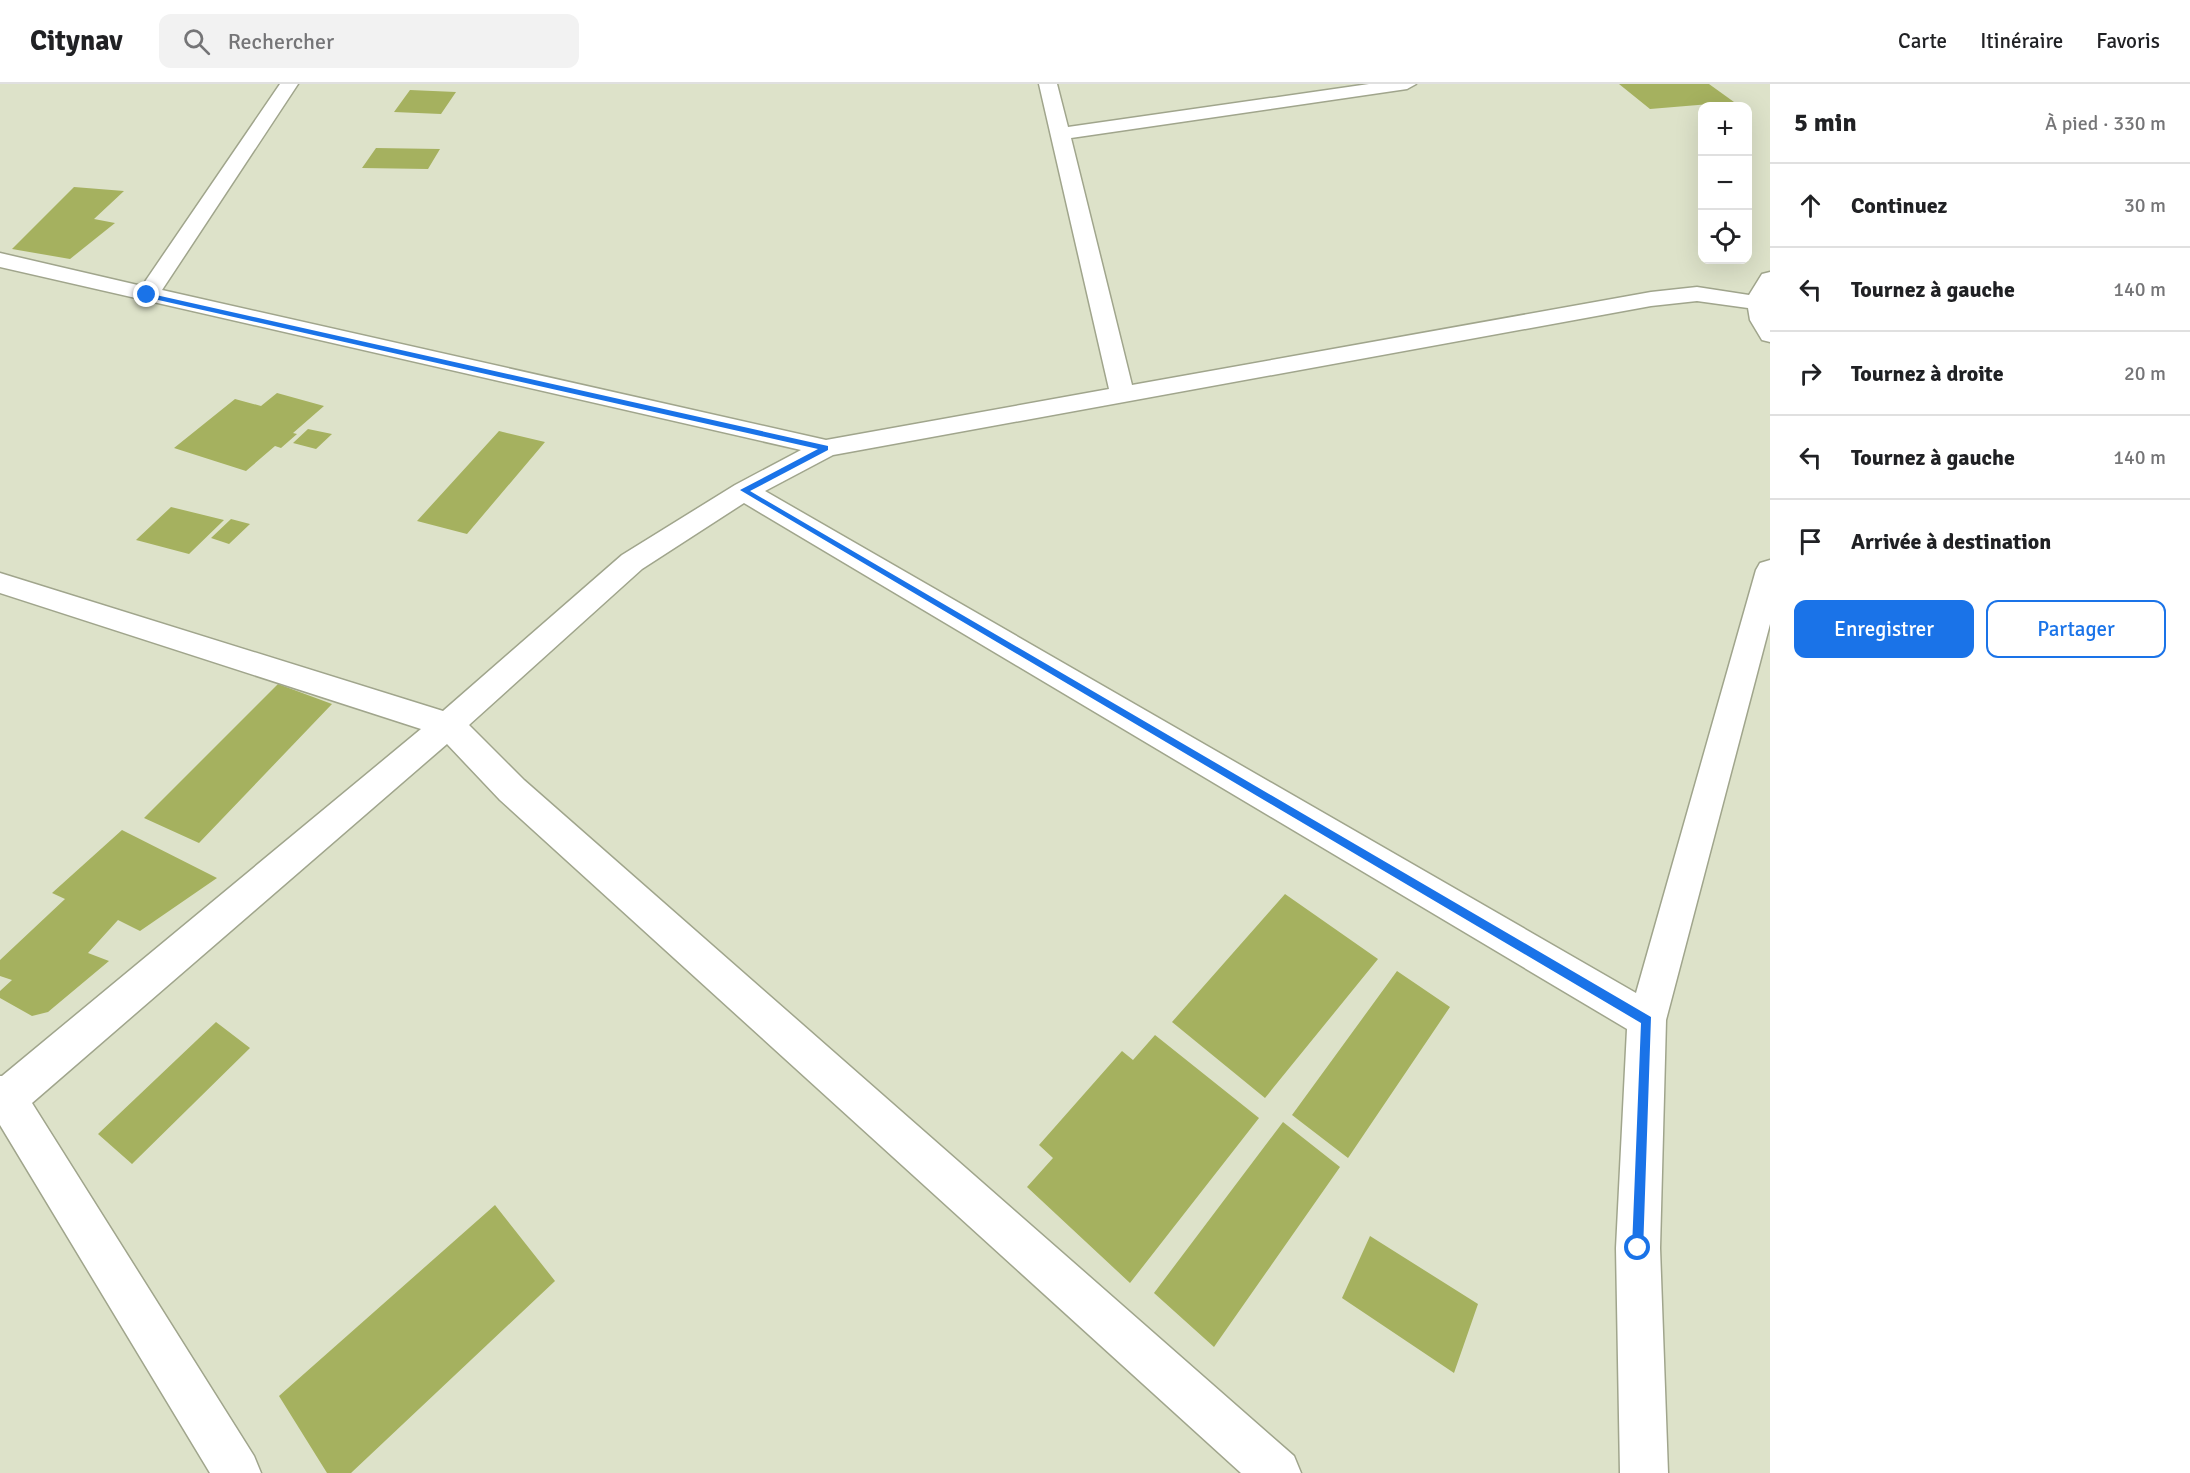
<!DOCTYPE html>
<html lang="fr">
<meta charset="utf-8">
<style>
body{margin:0;font-family:Signika,sans-serif;background:#f2f2f2;color:#202124}
.controls{position:absolute;right:18px;top:18px;display:grid;overflow:hidden;border-radius:12px;box-shadow:0 6px 24px #0002}
.controls button{width:54px;height:54px;display:grid;place-items:center;padding:0;border:0;border-bottom:2px solid #e0e0e0;background:#fff;color:#202124;font:30px sans-serif}
.stop{position:absolute;width:18px;height:18px;margin:-14px;border:4px solid #1a73e8;border-radius:50%;background:#fff}
.stop.end{background:#1a73e8;border-color:#fff;box-shadow:0 2px 6px #0008}
.list{margin:0;padding:0;list-style:none}
h2{display:flex;justify-content:space-between;align-items:center;height:78px;margin:0;padding:0 24px;font-size:26px}
h2 small{font-size:20px;font-weight:400;color:#757577}
.list li{display:grid;grid-template-columns:39px 1fr auto;gap:18px;align-items:center;box-sizing:border-box;height:84px;padding:0 24px;border-top:2px solid #e0e0e0}
.list b{display:block;font-size:22px;white-space:nowrap}
.list em{font-size:20px;font-style:normal;color:#757577}
.actions{display:flex;gap:12px;padding:18px 24px}
.actions a{flex:1;padding:14px 0;border:2px solid #1a73e8;border-radius:12px;text-align:center;font-size:21px;color:#1a73e8}
.actions .main{background:#1a73e8;color:#fff}
.icon{flex:none;width:33px;height:33px;fill:none;stroke:currentColor;stroke-width:2;stroke-linecap:round;stroke-linejoin:round}
.map{position:relative;flex:none;width:1770px;height:1389px;overflow:hidden}
header{display:flex;align-items:center;gap:36px;box-sizing:border-box;height:84px;padding:0 30px;background:#fff;border-bottom:2px solid #e0e0e0}
header strong{font-size:28px}
nav{display:flex;gap:33px;margin-inline-start:auto;font-size:21px}
.search{width:420px;height:54px;background:#f2f2f2;display:flex;align-items:center;gap:15px;box-sizing:border-box;padding:0 21px;border-radius:12px;color:#757577;font-size:22px}
main{display:flex}
aside{flex:1;background:#fff}
.map>svg:first-child{display:block}
.building{fill:#a5b15f}
.lines{fill:none;stroke-linecap:round;stroke-linejoin:round}
.minor-casing{stroke:#a0a58c;stroke-width:3}
.minor{fill:#fff;fill-rule:evenodd}
.route{fill:#1a73e8}
</style>
<header>
<strong>Citynav</strong>
<div class="search"><svg class="icon" aria-label="search" viewBox="0 0 24 24"><circle cx="10" cy="10" r="6"/><path d="M15 15l6 6"/></svg>Rechercher</div>
<nav><a>Carte</a><a>Itinéraire</a><a>Favoris</a></nav>
</header>
<main>
<div class="map">
<svg width="1770" height="1389" viewBox="0 0 1770 1389">
<rect width="100%" height="100%" fill="#dde2c9"/>
<path class="building" d="M 1619,0 L 1709,0 L 1734,18 L 1650,25 Z
M 410,6 L 456,8 L 441,30 L 394,28 Z
M 376,64 L 440,65 L 428,85 L 362,84 Z
M 74,103 L 124,107 L 94,135 L 115,139 L 70,175 L 12,165 Z
M 277,309 L 324,322 L 293,349 L 297,350 L 281,364 L 275,362 L 246,387 L 174,364 L 235,315 L 261,322 Z
M 308,345 L 332,350 L 316,365 L 293,359 Z
M 499,347 L 545,358 L 467,450 L 417,437 Z
M 171,423 L 224,436 L 189,470 L 136,456 Z
M 231,435 L 250,440 L 229,460 L 211,454 Z
M 278,600 L 332,620 L 199,759 L 144,734 Z
M 122,746 L 217,794 L 140,847 L 118,836 L 88,869 L 109,877 L 48,928 L 32,932 L 0,914 L 0,907 L 12,896 L 0,892 L 0,876 L 65,815 L 52,809 Z
M 1285,810 L 1378,875 L 1265,1014 L 1172,938 Z
M 1397,887 L 1450,923 L 1348,1074 L 1292,1031 Z
M 216,938 L 250,964 L 132,1080 L 98,1050 Z
M 1155,951 L 1259,1034 L 1130,1199 L 1027,1103 L 1053,1074 L 1039,1061 L 1122,967 L 1133,976 Z
M 1283,1038 L 1340,1083 L 1214,1263 L 1154,1209 Z
M 495,1121 L 555,1197 L 351,1389 L 327,1389 L 279,1312 Z
M 1370,1152 L 1478,1220 L 1454,1289 L 1342,1214 Z"/>
<g class="lines">
<g class="minor-casing">
<path id="minor" d="M 280,0 L 298,0 L 162,206 L 826,356 L 1109,305 L 1039,0 L 1057,0 L 1068,43 L 1369,0 L 1416,0 L 1407,5 L 1071,54 L 1132,301 L 1651,208 L 1697,203 L 1749,211 L 1762,190 L 1770,188 L 1770,258 L 1762,256 L 1750,236 L 1748,224 L 1697,217 L 1651,222 L 833,371 L 765,407 L 1636,909 L 1756,486 L 1760,479 L 1770,476 L 1770,540 L 1666,936 L 1660,1164 L 1668,1389 L 1620,1389 L 1616,1164 L 1627,945 L 744,419 L 642,485 L 469,641 L 524,696 L 1294,1372 L 1301,1389 L 1241,1389 L 500,716 L 447,660 L 32,1019 L 254,1372 L 261,1389 L 210,1389 L 0,1041 L 0,992 L 2,992 L 421,645 L 0,509 L 0,489 L 443,627 L 622,471 L 735,401 L 801,366 L 0,183 L 0,169 L 142,202 Z"/>
</g>
<use href="#minor" class="minor"/>
</g>
<path class="route" d="M 147,209 L 828,362 L 828,366 L 750,407 L 1651,933 L 1643,1168 L 1638,1170 L 1632,1164 L 1641,939 L 740,406 L 818,365 L 145,213 Z"/>
</svg>
<div class="controls">
<button>+</button>
<button>−</button>
<button><svg class="icon" aria-label="locate" viewBox="0 0 24 24"><circle cx="12" cy="12" r="6"/><path d="M12 2v4M12 18v4M2 12h4M18 12h4"/></svg></button>
</div>
<div class="stop" style="left:1638px;top:1164px"></div>
<div class="stop end" style="left:147px;top:211px"></div>
</div>
<aside>
<h2>5 min<small>À pied · 330 m</small></h2>
<ul class="list">
<li><svg class="icon" aria-label="ahead" viewBox="0 0 24 24"><path d="M12 20V5M6 11l6-6 6 6"/></svg><div><b>Continuez</b></div><em>30 m</em></li>
<li><svg class="icon" aria-label="left" viewBox="0 0 24 24"><path d="M17 20v-9H6M10 6l-5 5 5 5"/></svg><div><b>Tournez à gauche</b></div><em>140 m</em></li>
<li><svg class="icon" aria-label="right" viewBox="0 0 24 24"><path d="M7 20v-9h11M14 6l5 5-5 5"/></svg><div><b>Tournez à droite</b></div><em>20 m</em></li>
<li><svg class="icon" aria-label="left" viewBox="0 0 24 24"><path d="M17 20v-9H6M10 6l-5 5 5 5"/></svg><div><b>Tournez à gauche</b></div><em>140 m</em></li>
<li><svg class="icon" aria-label="arrive" viewBox="0 0 24 24"><path d="M6 21V4h12l-3 4 3 4H6"/></svg><div><b>Arrivée à destination</b></div></li>
</ul>
<div class="actions"><a class="main">Enregistrer</a><a>Partager</a></div>
</aside>
</main>
